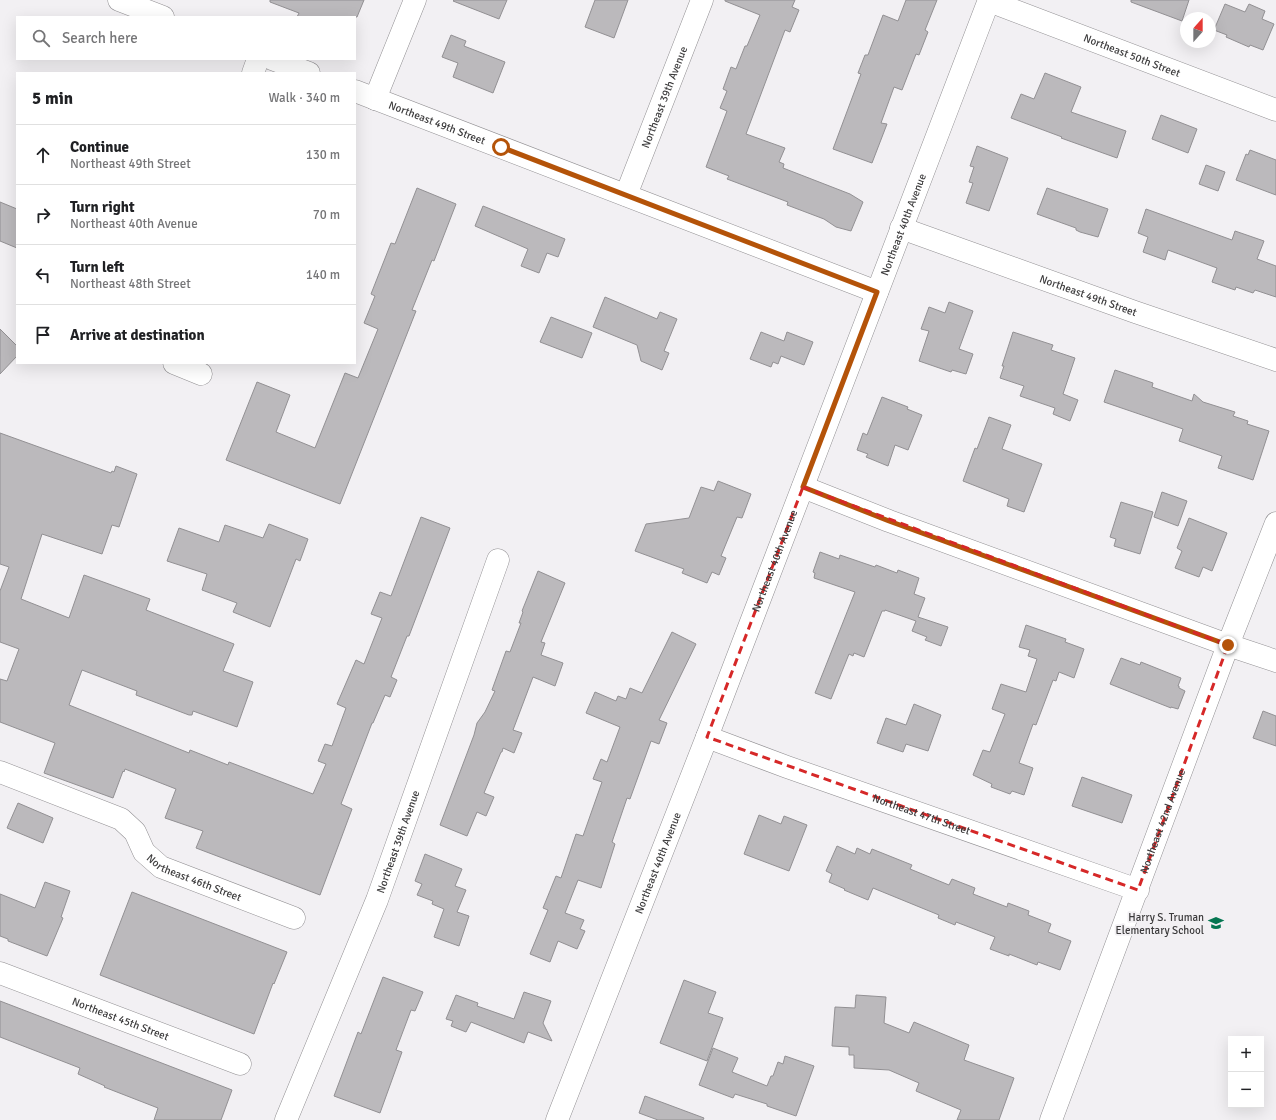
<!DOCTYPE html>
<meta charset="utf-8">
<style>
body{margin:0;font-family:Signika,sans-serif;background:#f6f6f6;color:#202124}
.controls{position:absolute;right:12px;bottom:12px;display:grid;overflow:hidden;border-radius:0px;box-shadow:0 4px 16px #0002}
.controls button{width:36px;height:36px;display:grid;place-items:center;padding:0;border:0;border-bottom:1px solid #e0e0e0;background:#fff;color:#202124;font:20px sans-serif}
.compass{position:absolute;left:1180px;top:12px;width:36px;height:36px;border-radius:50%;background:#fff;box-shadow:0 4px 16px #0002;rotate:21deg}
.stop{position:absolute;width:12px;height:12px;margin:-9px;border:3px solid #b45309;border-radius:50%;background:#fff}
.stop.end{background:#b45309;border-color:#fff;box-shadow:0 1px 4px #0008}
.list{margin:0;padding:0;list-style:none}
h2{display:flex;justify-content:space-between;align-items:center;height:52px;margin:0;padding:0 16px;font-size:17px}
h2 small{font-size:13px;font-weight:400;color:#757577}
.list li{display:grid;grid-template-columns:26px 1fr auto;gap:12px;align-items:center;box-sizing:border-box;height:60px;padding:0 16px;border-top:1px solid #e0e0e0}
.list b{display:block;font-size:15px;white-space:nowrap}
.list p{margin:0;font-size:13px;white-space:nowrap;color:#757577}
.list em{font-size:13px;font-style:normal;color:#757577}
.icon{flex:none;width:22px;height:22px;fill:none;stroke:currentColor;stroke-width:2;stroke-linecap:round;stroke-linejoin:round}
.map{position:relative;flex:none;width:1276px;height:1120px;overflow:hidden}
.search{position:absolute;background:#fff;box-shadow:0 4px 16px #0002;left:16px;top:16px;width:340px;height:44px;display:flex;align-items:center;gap:10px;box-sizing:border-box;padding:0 14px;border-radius:0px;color:#757577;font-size:15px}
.panel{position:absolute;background:#fff;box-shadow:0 4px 16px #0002;left:16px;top:72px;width:340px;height:292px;border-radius:0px}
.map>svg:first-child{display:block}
.building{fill:#bbb9bc;stroke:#929093}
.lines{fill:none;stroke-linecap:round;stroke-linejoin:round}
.street-casing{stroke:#929093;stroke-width:23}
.secondary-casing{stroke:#929093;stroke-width:23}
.street{stroke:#fff;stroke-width:22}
.secondary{stroke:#fff;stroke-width:22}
.route{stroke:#b45309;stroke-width:5}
.marked{fill:none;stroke:#d62828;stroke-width:3;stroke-dasharray:8 5;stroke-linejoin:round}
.labels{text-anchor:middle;stroke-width:3.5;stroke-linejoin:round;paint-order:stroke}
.street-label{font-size:11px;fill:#3c3b3c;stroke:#f2f0f3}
.poi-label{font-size:11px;fill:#3c3b3c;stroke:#f2f0f3;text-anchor:end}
</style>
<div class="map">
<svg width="1276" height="1120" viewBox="0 0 1276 1120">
<rect width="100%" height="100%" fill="#f2f0f3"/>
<path class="building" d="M 270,0 L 364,0 L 357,17 L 297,17 L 299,13 L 270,2 Z
M 454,0 L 507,0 L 499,19 L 453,1 Z
M 595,0 L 628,0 L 614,38 L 585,27 Z
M 725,0 L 795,0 L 792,7 L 799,10 L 790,32 L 785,30 L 746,134 L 785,148 L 779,162 L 784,164 L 783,168 L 850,194 L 863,202 L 851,231 L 836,227 L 824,219 L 787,205 L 788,202 L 727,179 L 729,176 L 706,167 L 727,111 L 720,108 L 727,91 L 723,89 L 731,67 L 736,69 L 745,46 L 747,46 L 760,15 L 725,1 Z
M 906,0 L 937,0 L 925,30 L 928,32 L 919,55 L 916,54 L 902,90 L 894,87 L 881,123 L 887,124 L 872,163 L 833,149 L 861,74 L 858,73 L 865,55 L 868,55 L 883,15 L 898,21 Z
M 1131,0 L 1189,0 L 1182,21 L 1131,2 Z
M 1225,4 L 1245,12 L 1249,4 L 1265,11 L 1262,19 L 1274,24 L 1263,50 L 1250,45 L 1249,47 L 1226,37 L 1227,35 L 1214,30 Z
M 451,35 L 466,41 L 464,46 L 505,62 L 493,93 L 453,77 L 458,63 L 442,57 Z
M 1045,73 L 1081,87 L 1071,112 L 1126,131 L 1117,158 L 1061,138 L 1062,137 L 1011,118 L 1021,94 L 1034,99 Z
M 1161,115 L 1197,129 L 1188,153 L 1152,139 Z
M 977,146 L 1008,158 L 989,211 L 966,203 L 973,183 L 969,182 L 974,167 L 970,166 Z
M 1250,150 L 1276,160 L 1276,195 L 1236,180 L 1246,154 L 1248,155 Z
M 1206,165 L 1225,172 L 1218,191 L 1199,184 Z
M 417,188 L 456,204 L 434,261 L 432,260 L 412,310 L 416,311 L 340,504 L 226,460 L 257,382 L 290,395 L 276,432 L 315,448 L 345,373 L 358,378 L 378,329 L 364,323 L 375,296 L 371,294 L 391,243 L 395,244 Z
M 1047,188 L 1108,209 L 1098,237 L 1080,232 L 1076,230 L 1076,228 L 1037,214 Z
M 0,202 L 17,209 L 17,248 L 0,241 Z
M 483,206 L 565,239 L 558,257 L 547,253 L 539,273 L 521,266 L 528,249 L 475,226 Z
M 1146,209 L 1232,240 L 1235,231 L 1264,241 L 1257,259 L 1276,266 L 1276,297 L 1255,290 L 1253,293 L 1236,287 L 1235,290 L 1212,282 L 1217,268 L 1168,250 L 1165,260 L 1143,252 L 1148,237 L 1138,233 Z
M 605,297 L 657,319 L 660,312 L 677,319 L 664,351 L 669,353 L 662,370 L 641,361 L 637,345 L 593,327 Z
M 949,302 L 973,311 L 959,349 L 973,354 L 966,374 L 952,370 L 951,372 L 919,361 L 929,331 L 921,329 L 929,307 L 945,313 Z
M 551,317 L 592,333 L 582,358 L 540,342 Z
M 0,329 L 17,346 L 17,356 L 0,374 Z
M 761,332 L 784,341 L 787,332 L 813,342 L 804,365 L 781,356 L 778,364 L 773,362 L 771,367 L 750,359 Z
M 1013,332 L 1053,345 L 1051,350 L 1075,358 L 1063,394 L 1078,400 L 1070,421 L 1053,414 L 1055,408 L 1020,396 L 1024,386 L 1000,378 L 1004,366 L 1002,366 Z
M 1115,370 L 1153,383 L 1152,387 L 1192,401 L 1194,394 L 1203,402 L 1235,412 L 1233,416 L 1248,421 L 1247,424 L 1269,431 L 1253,480 L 1218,468 L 1222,456 L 1179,441 L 1183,429 L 1104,402 Z
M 882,397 L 908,407 L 907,409 L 922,415 L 908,450 L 895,445 L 888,466 L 866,457 L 868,454 L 857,450 L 863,433 L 867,435 Z
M 989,417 L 1011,425 L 1002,449 L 1042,464 L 1024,512 L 1007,506 L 1009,499 L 963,481 L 975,448 L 977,449 Z
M 0,433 L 111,473 L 112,471 L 114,472 L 116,466 L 137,474 L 119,527 L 112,525 L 102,554 L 42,534 L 21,599 L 69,618 L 84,575 L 150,599 L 146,610 L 234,644 L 223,671 L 253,682 L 237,727 L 193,711 L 192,715 L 189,715 L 136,695 L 137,691 L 82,670 L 69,705 L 189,753 L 190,750 L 228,765 L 229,762 L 313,794 L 326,764 L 318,761 L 325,744 L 332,746 L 346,708 L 337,704 L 356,660 L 364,664 L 382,618 L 371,614 L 380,592 L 391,596 L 421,517 L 450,528 L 409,636 L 407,636 L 391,677 L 397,680 L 390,697 L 385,695 L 373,723 L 372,723 L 341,804 L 352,809 L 320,895 L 196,848 L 203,831 L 165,818 L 176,789 L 125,769 L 124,772 L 123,771 L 113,798 L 44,773 L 55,743 L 0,722 L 0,679 L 7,681 L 19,649 L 0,642 L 0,591 L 9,567 L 0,564 Z
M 718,481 L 751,494 L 742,518 L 737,517 L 721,556 L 726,558 L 719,575 L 712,572 L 707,583 L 682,573 L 684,569 L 635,551 L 646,524 L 689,518 L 701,487 L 714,491 Z
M 1162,492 L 1187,501 L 1178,526 L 1154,517 Z
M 1121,502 L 1153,512 L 1140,554 L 1114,546 L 1116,539 L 1110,537 Z
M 1189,518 L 1227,533 L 1212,571 L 1203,567 L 1199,577 L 1175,568 L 1182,551 L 1177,548 Z
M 269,524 L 308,539 L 300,561 L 296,559 L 270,627 L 233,612 L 237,603 L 202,590 L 207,574 L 167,561 L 179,528 L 219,542 L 225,525 L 263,538 Z
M 820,552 L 839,559 L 840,555 L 875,567 L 876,565 L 897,573 L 898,570 L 919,578 L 914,594 L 925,598 L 918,617 L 948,627 L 941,646 L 925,640 L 927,637 L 912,631 L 916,621 L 885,610 L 885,611 L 882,611 L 864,657 L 854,653 L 853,656 L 849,654 L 831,699 L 815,693 L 855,592 L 814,578 L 815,573 L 813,572 Z
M 538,571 L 565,583 L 541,642 L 545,643 L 541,655 L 563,663 L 555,686 L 533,677 L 513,730 L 522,733 L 514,753 L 503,748 L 502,752 L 501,752 L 484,793 L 494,797 L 486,816 L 477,812 L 467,836 L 440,825 L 474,735 L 477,723 L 485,712 L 495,691 L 492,690 L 506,651 L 510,652 L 521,623 L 519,623 L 523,612 L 522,611 Z
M 1026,625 L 1066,639 L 1065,642 L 1084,649 L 1074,678 L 1059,672 L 1056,681 L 1053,680 L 1036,725 L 1033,724 L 1019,763 L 1033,768 L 1024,795 L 1012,791 L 1010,794 L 991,787 L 992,784 L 973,775 L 983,750 L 990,752 L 1005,714 L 992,709 L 1001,684 L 1026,692 L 1037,659 L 1028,656 L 1030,650 L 1019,647 Z
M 672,632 L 696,644 L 659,720 L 667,723 L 659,744 L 651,741 L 630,799 L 627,798 L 612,842 L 615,844 L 601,888 L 578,880 L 565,913 L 584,920 L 580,929 L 585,931 L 577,949 L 558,941 L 550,962 L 530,954 L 548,910 L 543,908 L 556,876 L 561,878 L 576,834 L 583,836 L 602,782 L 593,779 L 601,759 L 607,762 L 620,727 L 586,713 L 595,692 L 616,701 L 618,696 L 626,699 L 630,688 L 642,693 Z
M 1121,658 L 1140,665 L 1141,662 L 1181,678 L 1178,686 L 1179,686 L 1179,688 L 1185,691 L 1178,709 L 1171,707 L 1171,708 L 1110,684 Z
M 914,704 L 941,715 L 928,751 L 906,744 L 903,752 L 877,743 L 886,718 L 906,725 Z
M 1263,711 L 1276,716 L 1276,746 L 1253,738 Z
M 1082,777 L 1132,795 L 1122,823 L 1072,806 Z
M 18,803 L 53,818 L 43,843 L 7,828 Z
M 759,815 L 781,824 L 784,816 L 807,825 L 789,871 L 744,854 Z
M 837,846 L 855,854 L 857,848 L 870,854 L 872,849 L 912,865 L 910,869 L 949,885 L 952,879 L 975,888 L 973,894 L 1007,907 L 1008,903 L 1029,911 L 1028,915 L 1051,924 L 1048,932 L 1071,941 L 1060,970 L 1038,962 L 1037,965 L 1009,954 L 1009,956 L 990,949 L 995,937 L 956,922 L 955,925 L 938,918 L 939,915 L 873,888 L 868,900 L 844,890 L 845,889 L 829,882 L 832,874 L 826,871 Z
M 425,854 L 462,869 L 455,886 L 466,890 L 457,912 L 469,916 L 459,946 L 434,937 L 444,909 L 432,904 L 433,901 L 417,895 L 422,884 L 415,881 Z
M 45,882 L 70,891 L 61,917 L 63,918 L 47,956 L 8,941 L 8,939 L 0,936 L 0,894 L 35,908 Z
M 132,892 L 287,952 L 274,984 L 273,983 L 254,1034 L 100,975 Z
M 383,977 L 423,992 L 415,1011 L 411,1010 L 396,1050 L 402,1052 L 380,1113 L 334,1096 L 358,1032 L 361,1034 Z
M 684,980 L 716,992 L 708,1013 L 723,1018 L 707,1061 L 660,1043 Z
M 524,992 L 551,1001 L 543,1023 L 552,1041 L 528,1032 L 524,1043 L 471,1022 L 466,1032 L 451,1026 L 453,1021 L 446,1019 L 456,995 L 478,1003 L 477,1006 L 514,1019 Z
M 856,995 L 886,997 L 884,1023 L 909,1033 L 914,1022 L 969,1045 L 964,1060 L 1014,1078 L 999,1120 L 957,1120 L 961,1110 L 916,1091 L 919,1083 L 889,1070 L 854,1068 L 854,1055 L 849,1055 L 849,1047 L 832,1046 L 835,1007 L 855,1008 Z
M 0,1001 L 232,1090 L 221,1120 L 154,1120 L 158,1108 L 104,1087 L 105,1086 L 78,1074 L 80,1068 L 0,1037 Z
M 713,1048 L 738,1058 L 732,1072 L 767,1086 L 771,1076 L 773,1076 L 778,1062 L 783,1064 L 785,1056 L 814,1066 L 796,1116 L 767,1106 L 767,1104 L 735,1094 L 733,1098 L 699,1085 Z
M 645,1096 L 704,1118 L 703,1120 L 658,1120 L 639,1113 Z"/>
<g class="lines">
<g class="street-casing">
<g id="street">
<path id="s1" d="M 989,1 L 1276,110"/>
<path d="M 253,73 L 258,59"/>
<path d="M 375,99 L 415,0"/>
<path id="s2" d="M 626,195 L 702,0"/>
<path id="s3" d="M 901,228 L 1135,312 L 1276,360"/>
<path d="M 174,363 L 201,374"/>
<path d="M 803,487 L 889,521 L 1228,645 L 1276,661"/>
<path id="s4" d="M 707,737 L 787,767 L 1138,890"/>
<path id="s5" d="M 0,772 L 121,819 L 135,832 L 144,852 L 161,867 L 294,918"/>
<path id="s6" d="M 0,973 L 240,1064"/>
<path id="s7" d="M 286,1120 L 377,900 L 498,560"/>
<path id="s8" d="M 1051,1120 L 1228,645 L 1276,523"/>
</g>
</g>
<g class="secondary-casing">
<g id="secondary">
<path d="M 119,0 L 163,17"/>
<path d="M 272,59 L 309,73"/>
<path id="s9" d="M 355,91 L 877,292"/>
<path id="s10" d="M 557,1120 L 707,737 L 989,0"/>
</g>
</g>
<use href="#street" class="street"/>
<use href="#secondary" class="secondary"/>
</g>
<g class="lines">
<path class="route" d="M 501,147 L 877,292 L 803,487 L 889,521 L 1228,645"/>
</g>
<path class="marked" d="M 803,487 L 1228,645 L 1138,890 L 707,737 Z"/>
<defs>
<g id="school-bare" transform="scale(1.2)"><path d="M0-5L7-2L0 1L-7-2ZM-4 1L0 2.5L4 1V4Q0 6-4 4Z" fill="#057651" stroke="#f2f0f3" stroke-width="2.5" paint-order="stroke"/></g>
</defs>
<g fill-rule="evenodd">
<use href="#school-bare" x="1216" y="923"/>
</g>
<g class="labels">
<g class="street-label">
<text dy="4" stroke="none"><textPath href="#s1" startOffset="153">Northeast 50th Street</textPath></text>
<text dy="4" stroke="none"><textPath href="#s2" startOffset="105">Northeast 39th Avenue</textPath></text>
<text dy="4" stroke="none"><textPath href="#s9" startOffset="88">Northeast 49th Street</textPath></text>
<text dy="4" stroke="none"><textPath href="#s10" startOffset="960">Northeast 40th Avenue</textPath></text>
<text dy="4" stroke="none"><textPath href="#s3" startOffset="199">Northeast 49th Street</textPath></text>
<text dy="4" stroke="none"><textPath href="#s10" startOffset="600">Northeast 40th Avenue</textPath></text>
<text dy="4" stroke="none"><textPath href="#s4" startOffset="228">Northeast 47th Street</textPath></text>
<text dy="4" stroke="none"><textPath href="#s8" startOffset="319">Northeast 42nd Avenue</textPath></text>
<text dy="4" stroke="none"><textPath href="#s7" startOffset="300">Northeast 39th Avenue</textPath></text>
<text dy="4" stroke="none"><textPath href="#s10" startOffset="276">Northeast 40th Avenue</textPath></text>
<text dy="4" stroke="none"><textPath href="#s5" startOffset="228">Northeast 46th Street</textPath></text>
<text dy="4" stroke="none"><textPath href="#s6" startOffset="129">Northeast 45th Street</textPath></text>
</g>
<g class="poi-label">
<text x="1204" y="921">Harry S. Truman<tspan x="1204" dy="13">Elementary School</tspan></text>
</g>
</g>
</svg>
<div class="controls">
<button>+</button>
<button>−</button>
</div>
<svg class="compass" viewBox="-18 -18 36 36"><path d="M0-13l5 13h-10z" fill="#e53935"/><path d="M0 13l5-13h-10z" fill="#757577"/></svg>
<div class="stop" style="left:501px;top:147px"></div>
<div class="stop end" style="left:1228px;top:645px"></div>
<div class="search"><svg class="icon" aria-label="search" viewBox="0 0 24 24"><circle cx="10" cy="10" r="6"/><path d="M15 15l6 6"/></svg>Search here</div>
<section class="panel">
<h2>5 min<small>Walk · 340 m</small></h2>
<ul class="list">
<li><svg class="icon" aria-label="ahead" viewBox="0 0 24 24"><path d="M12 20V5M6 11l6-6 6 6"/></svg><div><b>Continue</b><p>Northeast 49th Street</p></div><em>130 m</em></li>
<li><svg class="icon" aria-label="right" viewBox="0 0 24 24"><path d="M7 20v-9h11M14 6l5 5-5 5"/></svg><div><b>Turn right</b><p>Northeast 40th Avenue</p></div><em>70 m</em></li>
<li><svg class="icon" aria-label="left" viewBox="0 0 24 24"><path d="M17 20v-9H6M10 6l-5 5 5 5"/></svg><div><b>Turn left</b><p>Northeast 48th Street</p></div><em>140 m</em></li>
<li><svg class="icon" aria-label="arrive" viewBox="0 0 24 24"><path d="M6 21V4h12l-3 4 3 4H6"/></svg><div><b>Arrive at destination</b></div></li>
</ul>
</section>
</div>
